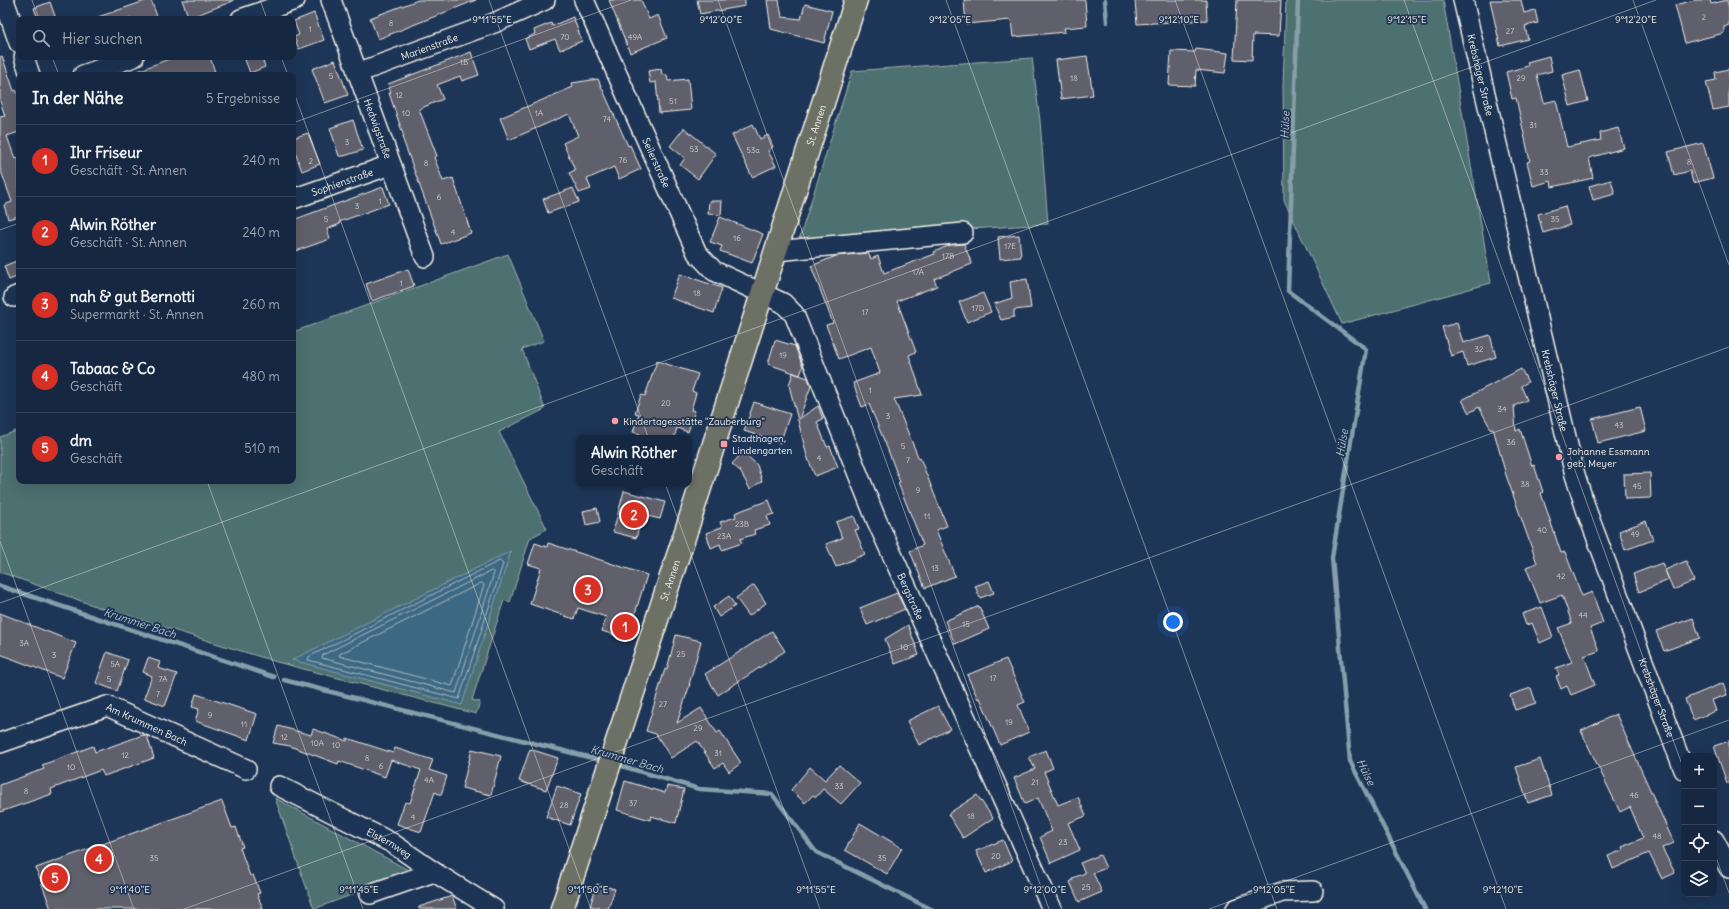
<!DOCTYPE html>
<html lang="de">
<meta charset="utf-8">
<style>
body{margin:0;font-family:Delius,sans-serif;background:#1f3048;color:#f1f3f6}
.controls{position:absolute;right:12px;bottom:12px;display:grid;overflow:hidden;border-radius:8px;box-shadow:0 4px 16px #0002}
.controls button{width:36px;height:36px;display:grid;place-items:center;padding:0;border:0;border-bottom:1px solid #35445a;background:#162841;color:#f1f3f6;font:20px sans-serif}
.you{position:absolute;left:1173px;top:622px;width:14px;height:14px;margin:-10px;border:3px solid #fff;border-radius:50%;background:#1a73e8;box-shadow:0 0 0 6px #1a73e833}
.badge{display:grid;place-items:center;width:26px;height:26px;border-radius:50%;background:#d93025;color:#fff;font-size:13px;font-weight:700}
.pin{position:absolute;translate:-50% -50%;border:2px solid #fff;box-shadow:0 1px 4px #0006}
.popup{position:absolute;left:576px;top:435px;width:116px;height:52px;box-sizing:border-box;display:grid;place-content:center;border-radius:8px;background:#162841;filter:drop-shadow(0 1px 3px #0005);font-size:13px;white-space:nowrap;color:#9ea6b1}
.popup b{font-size:15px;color:#f1f3f6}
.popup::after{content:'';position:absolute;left:50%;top:100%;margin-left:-8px;border:8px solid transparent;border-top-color:#162841}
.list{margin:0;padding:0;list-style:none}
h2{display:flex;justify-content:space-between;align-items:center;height:52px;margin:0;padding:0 16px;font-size:17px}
h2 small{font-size:13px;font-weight:400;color:#9ea6b1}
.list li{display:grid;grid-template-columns:26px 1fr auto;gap:12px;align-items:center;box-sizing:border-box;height:72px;padding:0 16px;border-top:1px solid #35445a}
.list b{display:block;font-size:15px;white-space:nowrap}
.list p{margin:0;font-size:13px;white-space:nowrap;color:#9ea6b1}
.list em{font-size:13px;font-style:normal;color:#9ea6b1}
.icon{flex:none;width:22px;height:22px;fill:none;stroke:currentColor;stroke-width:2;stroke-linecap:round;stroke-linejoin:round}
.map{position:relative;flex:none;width:1729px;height:909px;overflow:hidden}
.search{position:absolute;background:#162841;box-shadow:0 4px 16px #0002;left:16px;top:16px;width:280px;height:44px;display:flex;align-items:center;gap:10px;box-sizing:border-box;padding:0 14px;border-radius:8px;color:#9ea6b1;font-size:15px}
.panel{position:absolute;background:#162841;box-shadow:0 4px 16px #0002;left:16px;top:72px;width:280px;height:412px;border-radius:8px}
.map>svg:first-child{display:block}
.green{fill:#4e7070;stroke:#a1b0ac}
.water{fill:#3d6883;stroke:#869fab}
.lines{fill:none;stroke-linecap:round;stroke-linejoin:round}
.shore{stroke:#abbac0;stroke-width:1}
.stream{stroke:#869fab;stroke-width:4.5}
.building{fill:#615f6c;stroke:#f4f1e8}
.minor-casing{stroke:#f4f1e8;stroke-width:22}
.major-casing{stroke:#f4f1e8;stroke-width:25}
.minor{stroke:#1d3557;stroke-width:19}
.major{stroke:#6c7065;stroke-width:22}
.ticks{fill:none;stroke:#f4f1e8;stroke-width:1;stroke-opacity:0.45}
.poi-dot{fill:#ff9aa2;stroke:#1d3557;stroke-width:1.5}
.labels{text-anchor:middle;stroke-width:3.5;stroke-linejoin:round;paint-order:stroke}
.number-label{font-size:8px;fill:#cfccc9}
.street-label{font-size:10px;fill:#f4f1e8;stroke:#1d3557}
.poi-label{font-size:10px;fill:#f4f1e8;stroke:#1d3557;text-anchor:start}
.water-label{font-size:11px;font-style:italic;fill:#b4c1c5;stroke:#1d3557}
.ticks-label{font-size:10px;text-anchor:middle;fill:#f4f1e8;stroke:#1d3557;stroke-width:3.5;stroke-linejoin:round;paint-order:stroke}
</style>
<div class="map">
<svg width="1729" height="909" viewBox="0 0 1729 909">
<rect width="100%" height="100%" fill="#1d3557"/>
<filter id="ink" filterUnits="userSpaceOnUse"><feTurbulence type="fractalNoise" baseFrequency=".025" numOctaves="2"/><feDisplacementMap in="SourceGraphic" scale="8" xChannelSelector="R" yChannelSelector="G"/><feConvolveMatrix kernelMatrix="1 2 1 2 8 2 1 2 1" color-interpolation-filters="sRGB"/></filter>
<g filter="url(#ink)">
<path class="green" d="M 1286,0 L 1443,0 L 1491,283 L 1342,324 L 1284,200 L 1283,86 Z
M 1032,58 L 1040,121 L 1048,224 L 799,240 L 852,71 Z
M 508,254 L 544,341 L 522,349 L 545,409 L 499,432 L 547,529 L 530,538 L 510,602 L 504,600 L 472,700 L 480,702 L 476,714 L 277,662 L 98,607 L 0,572 L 0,437 L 19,430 L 19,481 L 293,481 L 293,332 Z
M 275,798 L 412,872 L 314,909 Z"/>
<path class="water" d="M 511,551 L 462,705 L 292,660 Z"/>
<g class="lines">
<path class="shore" d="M 500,561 L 503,564 L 459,699 L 308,660 L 309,657 Z
M 492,571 L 494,573 L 456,693 L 322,658 L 323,655 Z
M 482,583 L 484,585 L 452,686 L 339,656 L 340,654 Z"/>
<path class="stream" d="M 1105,0 L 1107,22
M 1298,0 L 1288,291 L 1366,349 L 1332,558 L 1350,761 L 1425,909
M 0,586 L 274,677
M 284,680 L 604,761
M 615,764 L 699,789 L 772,794 L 816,852 L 931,909"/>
</g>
<path class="building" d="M 148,0 L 151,0 L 158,19 L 99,19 L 98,17 Z
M 182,0 L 233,0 L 233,1 L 189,18 Z
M 418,0 L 476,0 L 378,39 L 370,18 Z
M 609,0 L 641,0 L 649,19 L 658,15 L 667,38 L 630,53 Z
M 697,0 L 745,0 L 745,6 L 700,14 Z
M 767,0 L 779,0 L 782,17 L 801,19 L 805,4 L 832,11 L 824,43 L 771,29 Z
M 964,0 L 1085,0 L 1087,26 L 1064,28 L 1065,32 L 1013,37 L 1011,20 L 966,24 Z
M 1135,0 L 1206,0 L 1207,20 L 1137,24 Z
M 1237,0 L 1281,0 L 1279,36 L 1253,35 L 1252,60 L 1234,59 Z
M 1490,0 L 1521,0 L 1524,13 L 1535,10 L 1538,23 L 1525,26 L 1528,39 L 1500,46 Z
M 1694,0 L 1710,0 L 1711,4 L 1727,0 L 1729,9 L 1729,25 L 1724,27 L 1724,33 L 1685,43 L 1675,5 Z
M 50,2 L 56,19 L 38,19 L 34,8 Z
M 314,13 L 324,40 L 299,49 L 294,37 L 299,35 L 294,21 Z
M 573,17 L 582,41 L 560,50 L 555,39 L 529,49 L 525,39 L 535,34 L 534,30 L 551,23 L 552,26 Z
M 1196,49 L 1228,53 L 1225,73 L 1196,70 L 1195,86 L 1169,85 L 1171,51 L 1195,52 Z
M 471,52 L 479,75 L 462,81 L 460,76 L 437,85 L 443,99 L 419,109 L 437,156 L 434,157 L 443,181 L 453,178 L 471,233 L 441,244 L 402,137 L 404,137 L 389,93 L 391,93 L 388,84 Z
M 2,56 L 14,91 L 16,90 L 19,97 L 19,132 L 7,136 L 15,159 L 19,158 L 19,216 L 8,219 L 4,205 L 12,202 L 0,168 L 0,117 L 5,116 L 0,101 L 0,57 Z
M 1087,56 L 1093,95 L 1061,99 L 1056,60 Z
M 1549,56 L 1552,71 L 1537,75 L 1544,103 L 1556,100 L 1567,147 L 1601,140 L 1600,133 L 1618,128 L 1624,148 L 1589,158 L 1593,178 L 1552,187 L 1551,181 L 1533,186 L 1527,162 L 1530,161 L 1516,98 L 1512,99 L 1506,72 L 1528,66 L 1527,62 Z
M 174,57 L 210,57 L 216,75 L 130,75 L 130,74 Z
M 244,57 L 262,57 L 265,67 L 250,73 Z
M 335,60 L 348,95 L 325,103 L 312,69 Z
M 661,69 L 662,75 L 667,75 L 668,81 L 688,79 L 691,110 L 659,113 L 656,82 L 650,83 L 648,71 Z
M 1729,69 L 1729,107 L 1713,110 L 1706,82 L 1716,80 L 1715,72 Z
M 1580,70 L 1588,101 L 1570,106 L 1562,75 Z
M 598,79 L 628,146 L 630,145 L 641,169 L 619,179 L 614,167 L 587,179 L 591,189 L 579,193 L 569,173 L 575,170 L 563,143 L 578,136 L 569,114 L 509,140 L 500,118 L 573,87 L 572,83 Z
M 353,120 L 363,150 L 344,156 L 339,156 L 330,128 Z
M 753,124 L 760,139 L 768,135 L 773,147 L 768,151 L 776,166 L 752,177 L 732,135 Z
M 684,128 L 716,154 L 698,179 L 680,165 L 685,158 L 670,146 Z
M 308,133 L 320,164 L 302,171 L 293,147 L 293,138 Z
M 1703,143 L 1713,178 L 1693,183 L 1690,171 L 1674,175 L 1668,152 Z
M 1611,180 L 1615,194 L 1593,200 L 1589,186 Z
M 383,187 L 389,204 L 339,222 L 340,224 L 327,229 L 330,239 L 293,252 L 293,220 Z
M 573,188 L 579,202 L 548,213 L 543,199 Z
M 709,201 L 722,201 L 721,215 L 708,214 Z
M 1565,206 L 1570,225 L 1543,233 L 1538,214 Z
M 720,217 L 763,234 L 752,263 L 720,251 L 722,246 L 710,242 Z
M 1019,235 L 1021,257 L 1000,259 L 998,237 Z
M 964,244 L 972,264 L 934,279 L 937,286 L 897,301 L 916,352 L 909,355 L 922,395 L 894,399 L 919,459 L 920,458 L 947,526 L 936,530 L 955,576 L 925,588 L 910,551 L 923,545 L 898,483 L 900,482 L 888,450 L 869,404 L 862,407 L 853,383 L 880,373 L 871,347 L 839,359 L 826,325 L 833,323 L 811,266 L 836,256 L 868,253 L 871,259 L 878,256 L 884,273 L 935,254 L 934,252 L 950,245 Z
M 19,260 L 19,276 L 9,280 L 4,266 Z
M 408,269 L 414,286 L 372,301 L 366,284 Z
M 680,274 L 722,288 L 714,313 L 671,298 Z
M 1027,279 L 1031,308 L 1014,310 L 1014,317 L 1001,320 L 994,304 L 1012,298 L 1010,282 Z
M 983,293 L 991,312 L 967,322 L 959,302 Z
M 1457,323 L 1463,343 L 1490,335 L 1496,357 L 1467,366 L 1463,352 L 1451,356 L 1442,327 Z
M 775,340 L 795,346 L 803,367 L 800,375 L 768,364 Z
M 657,361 L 698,374 L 692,391 L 696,393 L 691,410 L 695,411 L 688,432 L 677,428 L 674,438 L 638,438 L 640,434 L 633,432 L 639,414 L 635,413 L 641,395 L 645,396 Z
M 1521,369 L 1528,382 L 1521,386 L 1527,400 L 1514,406 L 1516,431 L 1520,429 L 1532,466 L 1534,465 L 1543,492 L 1541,493 L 1561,553 L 1565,552 L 1582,596 L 1592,592 L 1603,623 L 1590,628 L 1599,651 L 1584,656 L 1595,685 L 1571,695 L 1567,686 L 1561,689 L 1556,676 L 1559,675 L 1556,668 L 1572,662 L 1558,628 L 1572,623 L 1562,595 L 1540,603 L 1526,567 L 1537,563 L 1506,475 L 1493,428 L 1491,429 L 1479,407 L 1469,413 L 1462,400 Z
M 793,373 L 808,378 L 811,386 L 799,419 L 818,406 L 823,419 L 817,422 L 827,447 L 830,446 L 838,467 L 815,476 L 807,456 L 789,385 Z
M 754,402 L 790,414 L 780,443 L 744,431 Z
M 1640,407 L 1646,431 L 1598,443 L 1592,419 Z
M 743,452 L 757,465 L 762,481 L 750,489 L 740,471 L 732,464 Z
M 1650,473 L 1651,498 L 1625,499 L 1624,474 Z
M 624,491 L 665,502 L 660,519 L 643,515 L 636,538 L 613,532 Z
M 769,500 L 774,514 L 767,516 L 770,525 L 754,530 L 755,534 L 740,539 L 742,543 L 722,550 L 720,544 L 711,548 L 706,533 L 722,527 L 720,522 L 736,517 L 735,513 Z
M 597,508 L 600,522 L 586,525 L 583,511 Z
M 854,516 L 859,529 L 855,530 L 865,554 L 836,567 L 826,544 L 842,538 L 836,522 Z
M 1646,521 L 1653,540 L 1625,550 L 1619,531 Z
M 535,543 L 547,547 L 548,543 L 647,575 L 627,639 L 602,631 L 606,617 L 578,608 L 574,619 L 530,604 L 541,568 L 528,564 Z
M 1686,561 L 1694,581 L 1673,590 L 1665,570 Z
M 1662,563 L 1669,580 L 1639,592 L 1633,574 Z
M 989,581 L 994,593 L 980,598 L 975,586 Z
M 754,585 L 766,603 L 749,616 L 736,598 Z
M 897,593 L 905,609 L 867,625 L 860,608 Z
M 729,596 L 735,606 L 719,617 L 713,607 Z
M 979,606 L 989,629 L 955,644 L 945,621 Z
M 1542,607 L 1553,637 L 1540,643 L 1532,623 L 1526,625 L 1522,614 Z
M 0,613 L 76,643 L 62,678 L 0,654 Z
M 1693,618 L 1700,638 L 1664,651 L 1656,631 Z
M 908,625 L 919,655 L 895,664 L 885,639 Z
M 772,631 L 785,651 L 718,695 L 705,674 Z
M 676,635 L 701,641 L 689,685 L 690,684 L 677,723 L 701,708 L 717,733 L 720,731 L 741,763 L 729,772 L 723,763 L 715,768 L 697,741 L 671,758 L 656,734 L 646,731 L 665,669 L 667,669 Z
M 107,652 L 128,660 L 117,691 L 96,683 Z
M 148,658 L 160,662 L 158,668 L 177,674 L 165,706 L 144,698 L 152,676 L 143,672 Z
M 1006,659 L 1025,702 L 1018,705 L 1029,732 L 1000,745 L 980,698 L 978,699 L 967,675 Z
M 1723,683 L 1727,695 L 1712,700 L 1716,711 L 1693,720 L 1685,699 Z
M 1531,688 L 1536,703 L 1515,710 L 1510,695 Z
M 196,694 L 257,714 L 249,740 L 195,721 L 199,709 L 192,707 Z
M 938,706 L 950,729 L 919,745 L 907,721 Z
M 1616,714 L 1674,843 L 1662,848 L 1675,873 L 1662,879 L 1649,853 L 1613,869 L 1608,856 L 1623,850 L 1622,847 L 1643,838 L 1630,807 L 1620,812 L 1581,731 Z
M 278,726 L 311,735 L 313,729 L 347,741 L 347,738 L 393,753 L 395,748 L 433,760 L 429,770 L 447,776 L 441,795 L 435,792 L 421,832 L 397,824 L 405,802 L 410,803 L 421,770 L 391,760 L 385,777 L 339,761 L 338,764 L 290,746 L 273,743 Z
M 143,735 L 147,736 L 154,758 L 104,776 L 101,770 L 51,789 L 52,794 L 0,812 L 0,785 L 44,769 L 42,765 L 93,746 L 95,752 Z
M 1729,741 L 1729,783 L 1727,783 L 1714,746 Z
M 472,749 L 501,756 L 491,795 L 462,788 Z
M 530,749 L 558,758 L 546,790 L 519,781 Z
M 1046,750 L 1053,768 L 1044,772 L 1058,805 L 1078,797 L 1086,816 L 1068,823 L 1080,850 L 1051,863 L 1040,837 L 1052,831 L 1038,798 L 1025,804 L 1014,778 L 1035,769 L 1029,757 Z
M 1540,759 L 1552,795 L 1528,803 L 1516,767 Z
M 839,765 L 860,783 L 841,804 L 823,789 L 816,797 L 813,795 L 805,803 L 791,790 L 810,767 L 825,780 Z
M 625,781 L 665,793 L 667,786 L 684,789 L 676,823 L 651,816 L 650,820 L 617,810 Z
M 557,786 L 581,794 L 570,825 L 546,817 Z
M 977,795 L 993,818 L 963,838 L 948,814 Z
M 222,801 L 232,828 L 236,827 L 243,847 L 240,848 L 250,876 L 253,875 L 260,893 L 257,894 L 263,909 L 51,909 L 36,868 Z
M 860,823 L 902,848 L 887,874 L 845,850 Z
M 1003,840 L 1012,861 L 986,873 L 976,851 Z
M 1100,855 L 1106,868 L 1093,873 L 1102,892 L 1079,902 L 1070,882 L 1073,880 L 1073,878 L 1085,873 L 1080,863 Z
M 597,884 L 615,889 L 608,909 L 590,906 Z
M 452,896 L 457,909 L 419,909 L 419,907 Z"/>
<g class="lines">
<g class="minor-casing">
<g id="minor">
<path d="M 4,0 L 19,43"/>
<path id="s1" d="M 331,0 L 425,257"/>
<path id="s2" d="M 584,0 L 697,253 L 714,271 L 783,303 L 794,314 L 876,519 L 1052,909"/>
<path id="s3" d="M 1463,0 L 1575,475 L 1587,512 L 1684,770"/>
<path d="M 241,19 L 295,0"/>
<path d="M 24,57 L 30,75"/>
<path id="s4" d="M 357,73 L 494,23 L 545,0"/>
<path d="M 83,75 L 134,57"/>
<path id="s5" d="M 293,199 L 390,165"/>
<path d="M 776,251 L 963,233"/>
<path d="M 14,297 L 19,295"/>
<path id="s6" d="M 0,743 L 107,706 L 246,769"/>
<path id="s7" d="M 279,786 L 392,843 L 434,872 L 494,909"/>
<path d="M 1714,840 L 1729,868"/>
<path d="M 370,894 L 434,872"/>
<path d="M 1236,909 L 1282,892 L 1313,891"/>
</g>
</g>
<g class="major-casing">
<g id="major">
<path id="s8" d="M 562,909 L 689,522 L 856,0"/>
</g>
</g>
<use href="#minor" class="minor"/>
<use href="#major" class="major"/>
</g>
</g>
<path class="ticks" d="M 32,0 L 39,19M 260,0 L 267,19M 489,0 L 820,909M 718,0 L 1049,909M 946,0 L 1277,909M 1175,0 L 1506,909M 1404,0 L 1684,770M 1633,0 L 1729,265M 52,57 L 59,75M 281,57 L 288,75M 293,90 L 591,909M 293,123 L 631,0M 0,230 L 19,223M 207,481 L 363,909M 0,541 L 134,909M 0,603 L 1656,0M 1714,852 L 1729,893M 184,909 L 1729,347M 1209,909 L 1729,720"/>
<g class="poi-dot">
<circle cx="615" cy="421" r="4"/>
<rect x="720" y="440" width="8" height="8" rx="2"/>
<circle cx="1559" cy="457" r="4"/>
</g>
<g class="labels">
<g class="number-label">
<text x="1704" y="20">2</text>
<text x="391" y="26">8</text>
<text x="310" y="32">1</text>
<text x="1510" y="34">27</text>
<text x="565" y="40">70</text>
<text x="635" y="40">49A</text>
<text x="464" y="65">1B</text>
<text x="331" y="79">5</text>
<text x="1074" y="81">18</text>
<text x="1521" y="81">29</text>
<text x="399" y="98">12</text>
<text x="673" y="104">51</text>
<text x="406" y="116">10</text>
<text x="539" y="116">1A</text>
<text x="607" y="122">74</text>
<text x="1533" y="128">31</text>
<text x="347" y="145">3</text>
<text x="694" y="152">53</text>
<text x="753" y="153">53a</text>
<text x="623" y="163">76</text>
<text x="311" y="164">2</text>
<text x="1689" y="165">8</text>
<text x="426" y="166">8</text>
<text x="1544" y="175">33</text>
<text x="439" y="200">6</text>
<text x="380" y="204">1</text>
<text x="357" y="209">3</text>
<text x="326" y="222">5</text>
<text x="1555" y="222">35</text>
<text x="453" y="235">4</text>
<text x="737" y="241">16</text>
<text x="1010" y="249">17E</text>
<text x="948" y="259">17B</text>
<text x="918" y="275">17A</text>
<text x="401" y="286">1</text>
<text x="697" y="296">18</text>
<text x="978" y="311">17D</text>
<text x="865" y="315">17</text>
<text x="1479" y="352">32</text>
<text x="783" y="358">19</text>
<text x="870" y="393">1</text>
<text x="666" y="406">20</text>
<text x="1502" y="412">34</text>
<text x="888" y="419">3</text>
<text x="1619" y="428">43</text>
<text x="1511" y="445">36</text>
<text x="903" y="449">5</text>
<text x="819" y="461">4</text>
<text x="908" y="463">7</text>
<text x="1525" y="487">38</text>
<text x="1637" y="489">45</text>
<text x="918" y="493">9</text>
<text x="927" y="519">11</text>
<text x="742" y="527">23B</text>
<text x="1542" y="533">40</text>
<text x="1635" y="537">49</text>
<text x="724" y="539">23A</text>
<text x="935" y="571">13</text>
<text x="1561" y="579">42</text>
<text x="1583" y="618">44</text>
<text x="966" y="627">15</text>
<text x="24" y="646">3A</text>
<text x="904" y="650">10</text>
<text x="681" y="657">25</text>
<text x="54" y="658">3</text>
<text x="115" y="667">5A</text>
<text x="993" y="681">17</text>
<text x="109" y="682">5</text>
<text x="163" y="682">7A</text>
<text x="158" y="697">7</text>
<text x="663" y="707">27</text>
<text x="210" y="718">9</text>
<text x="1009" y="725">19</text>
<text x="244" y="727">11</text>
<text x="698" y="731">29</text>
<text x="284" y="740">12</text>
<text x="317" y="746">10A</text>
<text x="336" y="748">10</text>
<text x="718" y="756">31</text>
<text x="125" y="758">12</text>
<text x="367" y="761">8</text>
<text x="381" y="769">6</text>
<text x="71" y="770">10</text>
<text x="429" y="783">4A</text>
<text x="1035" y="785">21</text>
<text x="839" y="789">33</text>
<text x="26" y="794">8</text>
<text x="1634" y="798">46</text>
<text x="633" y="806">37</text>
<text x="564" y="808">28</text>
<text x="971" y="819">18</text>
<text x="413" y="820">4</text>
<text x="1657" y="839">48</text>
<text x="1063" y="845">23</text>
<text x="996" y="859">20</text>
<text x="154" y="861">35</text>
<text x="882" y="861">35</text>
<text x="1086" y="890">25</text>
</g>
<g class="street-label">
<text dy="4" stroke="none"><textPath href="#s4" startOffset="77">Marienstraße</textPath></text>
<text dy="4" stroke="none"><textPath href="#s3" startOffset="77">Krebshäger Straße</textPath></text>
<text dy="4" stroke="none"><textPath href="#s8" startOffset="824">St. Annen</textPath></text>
<text dy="4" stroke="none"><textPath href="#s1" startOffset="137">Hedwigstraße</textPath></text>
<text dy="4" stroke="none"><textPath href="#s2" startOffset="178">Seilerstraße</textPath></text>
<text dy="4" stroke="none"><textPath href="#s5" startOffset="52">Sophienstraße</textPath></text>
<text dy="4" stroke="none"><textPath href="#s3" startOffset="401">Krebshäger Straße</textPath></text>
<text dy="4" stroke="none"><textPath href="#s8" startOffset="346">St. Annen</textPath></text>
<text dy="4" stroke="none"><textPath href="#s2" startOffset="699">Bergstraße</textPath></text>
<text dy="4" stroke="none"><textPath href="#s3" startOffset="725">Krebshäger Straße</textPath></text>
<text dy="4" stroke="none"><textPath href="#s6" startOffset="157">Am Krummen Bach</textPath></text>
<text dy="4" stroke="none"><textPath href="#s7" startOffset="124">Elsternweg</textPath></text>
</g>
<g class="poi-label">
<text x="623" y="425">Kindertagesstätte "Zauberburg"</text>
<text x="732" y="442">Stadthagen,<tspan x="732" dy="12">Lindengarten</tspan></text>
<text x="1567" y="455">Johanne Essmann<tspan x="1567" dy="12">geb. Meyer</tspan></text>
</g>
<g class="water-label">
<text transform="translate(1285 125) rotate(-88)" y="4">Hülse</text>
<text transform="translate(1342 443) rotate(-81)" y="4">Hülse</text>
<text transform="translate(140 623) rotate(18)" y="4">Krummer Bach</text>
<text transform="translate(627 759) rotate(16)" y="4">Krummer Bach</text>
<text transform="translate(1366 772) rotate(64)" y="4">Hülse</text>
</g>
</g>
<g class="ticks-label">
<text x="1636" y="23">9°12'20"E</text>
<text x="492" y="23">9°11'55"E</text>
<text x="721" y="23">9°12'00"E</text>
<text x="950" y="23">9°12'05"E</text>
<text x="1179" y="23">9°12'10"E</text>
<text x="1407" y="23">9°12'15"E</text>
<text x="130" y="893">9°11'40"E</text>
<text x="359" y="893">9°11'45"E</text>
<text x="588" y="893">9°11'50"E</text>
<text x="816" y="893">9°11'55"E</text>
<text x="1045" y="893">9°12'00"E</text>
<text x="1274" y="893">9°12'05"E</text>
<text x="1503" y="893">9°12'10"E</text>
</g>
</svg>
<div class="controls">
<button>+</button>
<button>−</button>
<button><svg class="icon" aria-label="locate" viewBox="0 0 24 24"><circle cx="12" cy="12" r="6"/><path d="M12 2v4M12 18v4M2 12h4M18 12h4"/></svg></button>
<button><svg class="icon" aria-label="layers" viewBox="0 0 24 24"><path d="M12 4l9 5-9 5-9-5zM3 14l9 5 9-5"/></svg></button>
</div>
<div class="you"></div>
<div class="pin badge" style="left:625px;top:627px">1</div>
<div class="pin badge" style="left:634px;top:515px">2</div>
<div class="popup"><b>Alwin Röther</b>Geschäft</div>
<div class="pin badge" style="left:588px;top:590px">3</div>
<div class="pin badge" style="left:99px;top:859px">4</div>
<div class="pin badge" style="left:55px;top:878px">5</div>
<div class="search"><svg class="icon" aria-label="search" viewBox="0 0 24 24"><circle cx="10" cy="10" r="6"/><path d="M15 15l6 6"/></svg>Hier suchen</div>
<section class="panel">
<h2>In der Nähe<small>5 Ergebnisse</small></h2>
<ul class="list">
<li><span class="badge">1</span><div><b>Ihr Friseur</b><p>Geschäft · St. Annen</p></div><em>240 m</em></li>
<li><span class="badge">2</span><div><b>Alwin Röther</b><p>Geschäft · St. Annen</p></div><em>240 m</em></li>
<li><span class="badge">3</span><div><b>nah &amp; gut Bernotti</b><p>Supermarkt · St. Annen</p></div><em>260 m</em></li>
<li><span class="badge">4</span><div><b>Tabaac &amp; Co</b><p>Geschäft</p></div><em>480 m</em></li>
<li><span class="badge">5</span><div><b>dm</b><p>Geschäft</p></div><em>510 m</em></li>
</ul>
</section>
</div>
